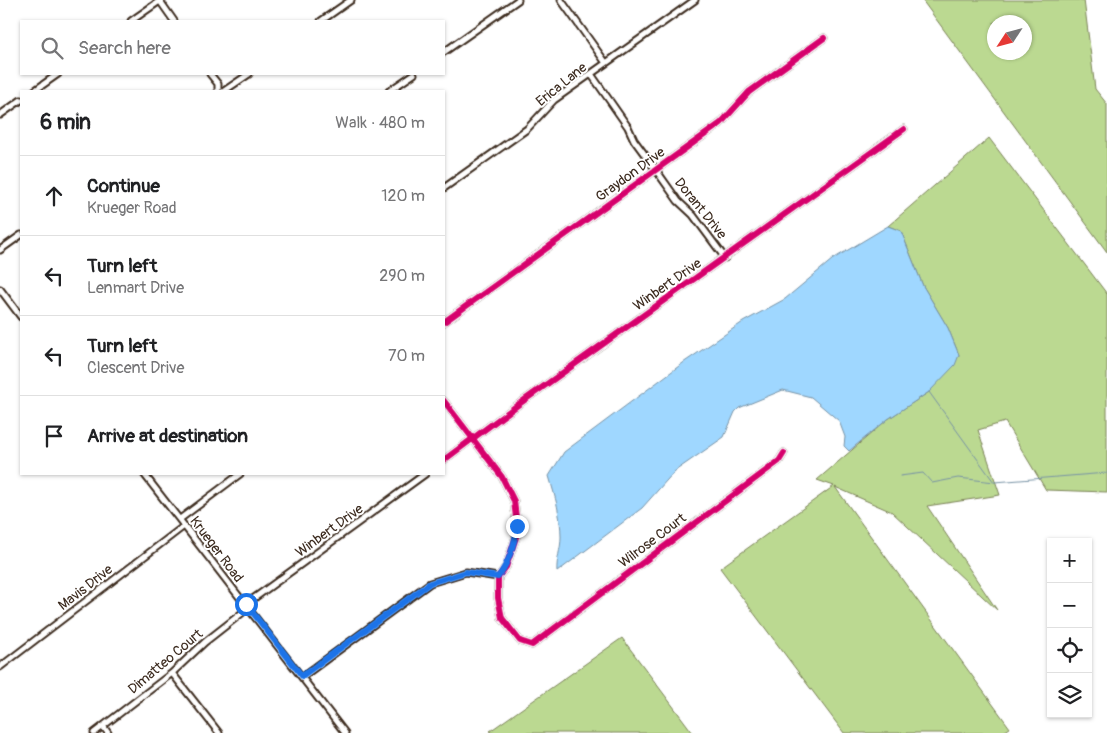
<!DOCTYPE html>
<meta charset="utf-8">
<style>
body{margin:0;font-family:Pangolin,sans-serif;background:#f2f2f2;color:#202124}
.controls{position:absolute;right:15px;bottom:15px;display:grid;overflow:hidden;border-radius:0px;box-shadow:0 1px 4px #0004}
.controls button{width:45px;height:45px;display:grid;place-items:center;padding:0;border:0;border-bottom:1px solid #e0e0e0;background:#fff;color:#202124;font:25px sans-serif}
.compass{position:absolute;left:987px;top:15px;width:45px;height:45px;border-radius:50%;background:#fff;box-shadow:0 1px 4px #0004;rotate:234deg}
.stop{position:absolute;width:15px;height:15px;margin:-11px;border:4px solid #1a73e8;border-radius:50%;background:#fff}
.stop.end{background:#1a73e8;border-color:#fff;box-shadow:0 1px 5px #0008}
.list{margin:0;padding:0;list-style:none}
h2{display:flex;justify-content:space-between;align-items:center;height:65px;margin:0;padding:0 20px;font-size:21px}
h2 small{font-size:16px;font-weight:400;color:#757577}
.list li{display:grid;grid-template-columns:32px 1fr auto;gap:15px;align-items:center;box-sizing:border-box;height:80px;padding:0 20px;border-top:1px solid #e0e0e0}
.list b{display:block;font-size:19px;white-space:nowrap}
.list p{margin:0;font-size:16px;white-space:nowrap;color:#757577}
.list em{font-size:16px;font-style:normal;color:#757577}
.icon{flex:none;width:28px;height:28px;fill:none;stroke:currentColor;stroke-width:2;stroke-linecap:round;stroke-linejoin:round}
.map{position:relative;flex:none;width:1107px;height:733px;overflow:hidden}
.search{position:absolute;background:#fff;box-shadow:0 1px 4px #0004;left:20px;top:20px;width:425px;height:55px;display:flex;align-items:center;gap:12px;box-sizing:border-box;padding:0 18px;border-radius:0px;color:#757577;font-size:19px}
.panel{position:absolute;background:#fff;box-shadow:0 1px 4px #0004;left:20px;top:90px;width:425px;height:385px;border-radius:0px}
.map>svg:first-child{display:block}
.green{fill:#bbd991;stroke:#7b8258;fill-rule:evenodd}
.water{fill:#9fd7ff;stroke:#7792a5}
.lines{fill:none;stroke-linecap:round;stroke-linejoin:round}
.stream{stroke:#7792a5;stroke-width:1}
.street-casing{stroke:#3b2a1e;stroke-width:9}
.street{stroke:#fff;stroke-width:5}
.cycleway-casing{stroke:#fff;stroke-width:9}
.cycleway{stroke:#d6006c;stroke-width:6}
.route{stroke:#1a73e8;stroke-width:6}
.labels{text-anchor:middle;stroke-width:4;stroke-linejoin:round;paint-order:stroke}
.street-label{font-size:14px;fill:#3b2a1e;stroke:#fff}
</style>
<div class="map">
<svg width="1107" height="733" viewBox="0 0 1107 733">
<rect width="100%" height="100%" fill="#fff"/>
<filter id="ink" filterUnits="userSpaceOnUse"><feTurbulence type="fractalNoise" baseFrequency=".02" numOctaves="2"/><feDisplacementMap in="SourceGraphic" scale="10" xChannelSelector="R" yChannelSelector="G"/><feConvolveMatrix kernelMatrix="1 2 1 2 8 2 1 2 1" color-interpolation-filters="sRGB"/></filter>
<g filter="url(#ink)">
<path class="green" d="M 922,0 L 1084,0 L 1095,89 L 1107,104 L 1107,252 ZM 994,22 L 1024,22 L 1024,52 L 994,52 Z
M 989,138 L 1107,294 L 1107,492 L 1046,490 L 1005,422 L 978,430 L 1000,495 L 927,506 L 997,610 L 892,512 L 835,487 L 1010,728 L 1002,733 L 844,733 L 720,568 L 834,486 L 817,480 L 888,419 L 929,392 L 959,355 L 948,328 L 923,286 L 901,231 L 888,226 Z
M 622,638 L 693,733 L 492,733 L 490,731 Z"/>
<path class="water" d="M 888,226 L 901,231 L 923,286 L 948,328 L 959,355 L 955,365 L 929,392 L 888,419 L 849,451 L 844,446 L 845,437 L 839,421 L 811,397 L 783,390 L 739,408 L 735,412 L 724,437 L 675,471 L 642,508 L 557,572 C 556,559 561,550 561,537 C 561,516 555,496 549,476 L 564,452 L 683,363 L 743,322 L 785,299 L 833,259 Z"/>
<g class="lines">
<path class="stream" d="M 929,392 L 994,482
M 900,476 L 923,473 L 932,483 L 958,478 L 995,482 L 1107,473"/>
<g class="street-casing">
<path id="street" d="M 561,0 L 606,63
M 160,1 L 174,21
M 131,21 L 161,0
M 321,21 L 351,0
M 444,52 L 518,0
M 210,74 L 218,84 L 218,91
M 591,74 L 628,127 L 634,140 L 656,170 L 678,201 L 693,215 L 725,258
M 34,91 L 58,74
M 224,91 L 249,74
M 389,91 L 414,74
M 0,115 L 21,100
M 444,188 L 527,129 L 554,100 L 695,0
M 0,250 L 21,235
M 0,289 L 21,317
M 444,322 L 721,123 L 749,92 L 824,38
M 444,401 L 502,477 L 514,501 L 517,526 L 516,537 L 506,567 L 498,577 L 498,598 L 502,618 L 520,641 L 532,645 L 779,461 L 784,453
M 444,460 L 519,404 L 904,129
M 144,474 L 345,733
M 180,519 L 240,474
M 246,604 L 425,474
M 0,667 L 184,526
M 172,673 L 219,733
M 302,677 L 430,583 L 466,572 L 498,577
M 103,726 L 108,733
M 94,733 L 172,673 L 205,642 L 242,613 L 245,604"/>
</g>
<use href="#street" class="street"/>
<g class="cycleway-casing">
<path id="cycleway" d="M 444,322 L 721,123 L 749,92 L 824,38
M 444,401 L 502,477 L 514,501 L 517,526 L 516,537 L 506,567 L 498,577 L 498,598 L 502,618 L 520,641 L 532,645 L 779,461 L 784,453
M 444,460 L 519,404 L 904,129"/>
</g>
<use href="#cycleway" class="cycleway"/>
</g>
</g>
<g class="lines" filter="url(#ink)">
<path class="route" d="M 246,604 L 302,676 L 430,583 L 466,572 L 498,577 C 509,562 515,543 517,526"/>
</g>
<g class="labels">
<g class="street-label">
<text transform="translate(561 84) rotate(-39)" y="5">Erica Lane</text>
<text transform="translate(630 174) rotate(-36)" y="5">Graydon Drive</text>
<text transform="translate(701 208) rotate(51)" y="5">Dorant Drive</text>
<text transform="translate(667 284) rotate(-35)" y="5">Winbert Drive</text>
<text transform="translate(329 530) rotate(-36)" y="5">Winbert Drive</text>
<text transform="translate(652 540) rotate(-37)" y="5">Wilrose Court</text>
<text transform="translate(217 549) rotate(53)" y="5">Krueger Road</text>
<text transform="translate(85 587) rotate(-38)" y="5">Mavis Drive</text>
<text transform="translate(165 661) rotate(-40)" y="5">Dimatteo Court</text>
</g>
</g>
</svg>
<div class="controls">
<button>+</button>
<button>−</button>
<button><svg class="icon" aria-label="locate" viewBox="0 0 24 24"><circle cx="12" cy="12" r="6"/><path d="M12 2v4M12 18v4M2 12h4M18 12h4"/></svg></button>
<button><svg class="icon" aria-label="layers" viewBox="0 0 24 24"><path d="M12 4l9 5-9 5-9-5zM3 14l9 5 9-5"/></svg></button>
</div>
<svg class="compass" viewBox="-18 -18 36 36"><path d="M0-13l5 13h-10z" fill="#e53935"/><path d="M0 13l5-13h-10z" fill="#757577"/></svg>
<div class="stop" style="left:246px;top:604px"></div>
<div class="stop end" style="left:517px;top:526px"></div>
<div class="search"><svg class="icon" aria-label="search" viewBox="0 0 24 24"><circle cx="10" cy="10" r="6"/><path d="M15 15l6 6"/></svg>Search here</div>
<section class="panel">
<h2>6 min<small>Walk · 480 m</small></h2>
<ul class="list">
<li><svg class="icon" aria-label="ahead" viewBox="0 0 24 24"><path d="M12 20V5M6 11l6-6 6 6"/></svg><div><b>Continue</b><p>Krueger Road</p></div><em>120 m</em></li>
<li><svg class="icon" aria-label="left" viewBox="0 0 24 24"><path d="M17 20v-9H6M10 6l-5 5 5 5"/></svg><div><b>Turn left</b><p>Lenmart Drive</p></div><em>290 m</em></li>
<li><svg class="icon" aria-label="left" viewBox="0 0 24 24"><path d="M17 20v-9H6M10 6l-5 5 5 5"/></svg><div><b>Turn left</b><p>Clescent Drive</p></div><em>70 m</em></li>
<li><svg class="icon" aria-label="arrive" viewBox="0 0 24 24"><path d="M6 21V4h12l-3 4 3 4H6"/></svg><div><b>Arrive at destination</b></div></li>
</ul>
</section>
</div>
